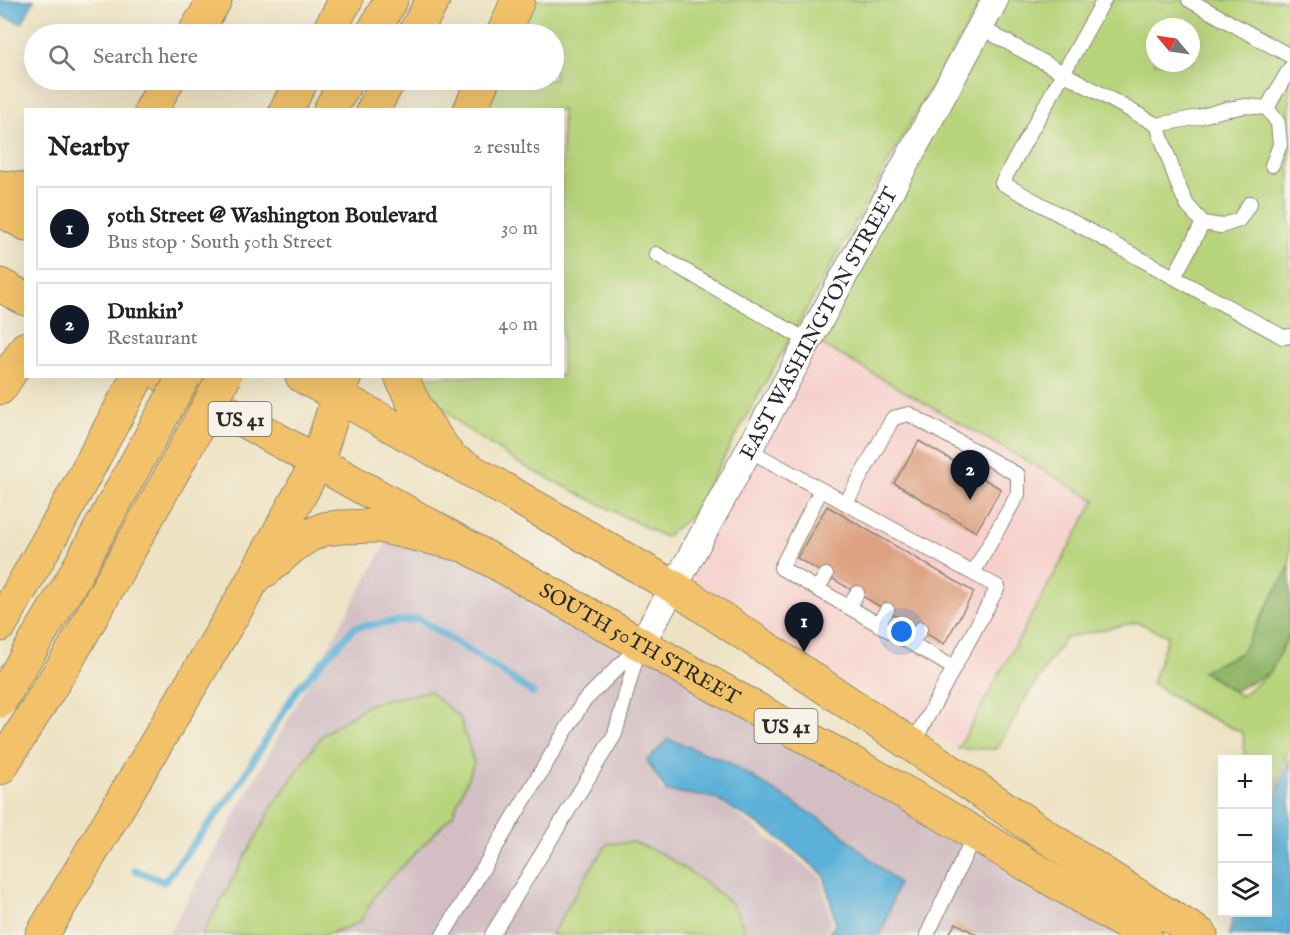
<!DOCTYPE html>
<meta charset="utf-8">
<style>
body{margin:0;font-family:"IM FELL English",serif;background:#f2f2f2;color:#222}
.controls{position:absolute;right:18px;bottom:18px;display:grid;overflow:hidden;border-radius:0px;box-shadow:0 6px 24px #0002}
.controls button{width:54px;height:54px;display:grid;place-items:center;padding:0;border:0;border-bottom:2px solid #e0e0e0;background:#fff;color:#222;font:30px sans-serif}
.compass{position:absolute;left:1146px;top:18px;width:54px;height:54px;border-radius:50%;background:#fff;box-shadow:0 6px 24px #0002;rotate:299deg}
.you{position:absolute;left:902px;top:632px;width:21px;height:21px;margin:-15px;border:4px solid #fff;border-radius:50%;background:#1a73e8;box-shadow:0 0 0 9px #1a73e833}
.badge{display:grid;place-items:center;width:39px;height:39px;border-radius:50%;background:#111827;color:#fff;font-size:20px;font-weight:700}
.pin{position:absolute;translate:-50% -50px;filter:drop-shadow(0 2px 3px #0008)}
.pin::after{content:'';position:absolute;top:32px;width:21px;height:18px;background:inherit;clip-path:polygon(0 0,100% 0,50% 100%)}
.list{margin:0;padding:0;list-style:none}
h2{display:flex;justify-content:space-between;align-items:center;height:78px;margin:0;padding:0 24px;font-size:26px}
h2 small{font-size:20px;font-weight:400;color:#767676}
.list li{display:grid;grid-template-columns:39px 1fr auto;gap:18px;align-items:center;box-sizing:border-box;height:84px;margin:0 12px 12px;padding:0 12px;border:2px solid #e0e0e0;border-radius:0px}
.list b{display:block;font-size:22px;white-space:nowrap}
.list p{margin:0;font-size:20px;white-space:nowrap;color:#767676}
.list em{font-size:20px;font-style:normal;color:#767676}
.icon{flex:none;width:33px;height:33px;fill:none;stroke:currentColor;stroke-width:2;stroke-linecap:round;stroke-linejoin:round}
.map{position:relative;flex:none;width:1290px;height:935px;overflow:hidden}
.search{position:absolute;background:#fff;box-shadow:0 6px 24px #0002;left:24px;top:24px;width:540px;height:66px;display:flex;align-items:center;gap:15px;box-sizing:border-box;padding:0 21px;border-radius:33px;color:#767676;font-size:22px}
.panel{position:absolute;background:#fff;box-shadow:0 6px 24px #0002;left:24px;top:108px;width:540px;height:270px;border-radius:0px}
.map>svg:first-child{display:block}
.built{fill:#f7d0cc}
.industrial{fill:#d2bec3}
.green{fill:#b7d47a;stroke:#718052;stroke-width:1.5;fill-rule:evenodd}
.forest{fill:#91b66a;stroke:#5e704a;stroke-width:1.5}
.water{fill:#5cb1d8;stroke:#446e82;stroke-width:1.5}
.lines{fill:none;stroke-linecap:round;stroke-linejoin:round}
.stream{stroke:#5cb1d8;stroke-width:7}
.building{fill:#dda282}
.service-casing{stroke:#8c8676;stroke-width:16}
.minor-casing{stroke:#8c8676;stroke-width:28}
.primary-casing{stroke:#8c8676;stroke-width:35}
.motorway-casing{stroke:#8c8676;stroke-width:35}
.service{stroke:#fff;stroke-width:14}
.minor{stroke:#fff;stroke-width:26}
.primary{stroke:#f2c26a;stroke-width:33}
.motorway{stroke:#f2c26a;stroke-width:33}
.motorway-bridge-casing{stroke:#8c8676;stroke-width:35;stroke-linecap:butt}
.motorway-bridge{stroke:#f2c26a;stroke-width:33}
.labels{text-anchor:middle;stroke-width:4.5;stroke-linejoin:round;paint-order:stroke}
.shield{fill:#f7f3e8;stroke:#686764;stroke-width:1.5}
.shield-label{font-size:20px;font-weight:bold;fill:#2b2b2b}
.street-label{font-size:21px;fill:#2b2b2b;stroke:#f7f3e8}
</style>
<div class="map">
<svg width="1290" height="935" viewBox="0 0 1290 935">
<rect width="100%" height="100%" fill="#f7f3e8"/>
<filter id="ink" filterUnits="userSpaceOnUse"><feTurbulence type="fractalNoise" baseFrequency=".0167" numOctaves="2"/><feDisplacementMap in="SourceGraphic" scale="12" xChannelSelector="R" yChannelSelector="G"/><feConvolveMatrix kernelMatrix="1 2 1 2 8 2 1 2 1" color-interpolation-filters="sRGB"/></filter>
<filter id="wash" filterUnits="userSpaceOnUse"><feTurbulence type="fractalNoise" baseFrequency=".008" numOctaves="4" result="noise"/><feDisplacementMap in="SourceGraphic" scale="24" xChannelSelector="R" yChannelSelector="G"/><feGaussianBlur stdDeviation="1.35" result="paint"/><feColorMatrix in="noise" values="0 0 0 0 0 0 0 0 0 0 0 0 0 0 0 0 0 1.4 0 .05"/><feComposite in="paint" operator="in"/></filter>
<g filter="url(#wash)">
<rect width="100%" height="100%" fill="#ede2c2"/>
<path class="built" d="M 812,339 L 1096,500 L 958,749 L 675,582 Z"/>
<path class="industrial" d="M 404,511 L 1157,935 L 881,935 L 898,883 L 836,829 L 728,762 L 666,741 L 649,755 L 661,791 L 716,799 L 821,877 L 832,923 L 822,935 L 168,935 Z"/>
<path class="green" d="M 531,0 L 983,0 L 914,117 L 691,516 L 665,537 L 518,463 L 461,425 L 426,390 L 420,377 L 562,376 L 562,110 L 483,109 L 496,80 L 554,80 L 554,34 L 516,34 Z
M 1000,0 L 1290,0 L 1290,566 L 1241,653 L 1202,671 L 1241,696 L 1270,673 L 1290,632 L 1290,746 L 1268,807 L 1268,760 L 1245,759 L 1243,733 L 1194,710 L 1152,683 L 1168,636 L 1137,622 L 1065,638 L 1025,699 L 997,749 L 958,749 L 1095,500 L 812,339 ZM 1155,27 L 1191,27 L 1191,63 L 1155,63 Z
M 429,691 L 460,718 L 474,763 L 453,814 L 376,894 L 360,922 L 326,935 L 202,935 L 274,804 L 322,735 L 369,704 Z
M 634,842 L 664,855 L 702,880 L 732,904 L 743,926 L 744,935 L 551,935 L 588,873 L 607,844 Z"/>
<path class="forest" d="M 1290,566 L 1290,632 L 1270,673 L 1233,691 L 1202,671 L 1241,653 Z"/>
<path class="water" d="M 0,0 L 34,0 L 22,23 L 0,15 Z
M 668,739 L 728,762 L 836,829 L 898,883 L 881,935 L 827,935 L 836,924 L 824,875 L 774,834 L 715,798 L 666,791 L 647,760 Z
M 1290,758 L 1290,935 L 1229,935 L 1234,913 L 1268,912 L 1268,815 Z"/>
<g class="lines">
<path class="stream" d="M 135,870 L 164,882 L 234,792 L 298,688 L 355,627 L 419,619 L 483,659 L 533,693"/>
</g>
<g id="blocks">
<path class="building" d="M 919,441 L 1001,489 L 976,532 L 894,483 Z
M 827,506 L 974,592 L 944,644 L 797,558 Z
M 956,923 L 977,935 L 948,935 Z"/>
</g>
</g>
<g filter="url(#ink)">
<use href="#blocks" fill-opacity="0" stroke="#8c8676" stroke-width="1.5"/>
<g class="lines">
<g class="service-casing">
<path id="service" d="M 1104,0 L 1002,183 L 1283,337 L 1290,336
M 1189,0 L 1290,56
M 980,27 L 1157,125 L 1199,117 L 1223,110 L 1246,106 L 1267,108 L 1278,123 L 1280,145 L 1272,165
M 1267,108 L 1290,68
M 1157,125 L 1178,185 L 1187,205 L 1203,223 L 1221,226 L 1239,220 L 1250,203
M 656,254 L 808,341
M 1174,277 L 1203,223
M 749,450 L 998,587 L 912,745
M 821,490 L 781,568 L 954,668
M 846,503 L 893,418 L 909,414 L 1018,475 L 1018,494 L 973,573
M 817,589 L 826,575
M 849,607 L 857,593
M 878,624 L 887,610
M 912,643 L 920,629
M 443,935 L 583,702 L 640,645
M 492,935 L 615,734 L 639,647
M 927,935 L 975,834"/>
</g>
<g class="minor-casing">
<g id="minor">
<path id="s1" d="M 640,645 L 674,587 L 995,0"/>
</g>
</g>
<g class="primary-casing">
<g id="primary">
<path d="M 0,209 L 26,224"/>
<path d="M 0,285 L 26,299"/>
<path id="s2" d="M 164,376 L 932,808 L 1145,935"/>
<path d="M 302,376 L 451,459 L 674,587 L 912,745 L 1049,838 L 1150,904 L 1201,935"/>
</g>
</g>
<g class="motorway-casing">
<path id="motorway" d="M 194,34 L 215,0
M 327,34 L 346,0
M 372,34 L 391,0
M 414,34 L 433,0
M 503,34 L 518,0
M 151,110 L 168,80
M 286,110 L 302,80
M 330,110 L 347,80
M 373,110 L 389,80
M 470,110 L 483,80
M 0,187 L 26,190
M 401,376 C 413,407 432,433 451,459
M 0,388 L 26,348
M 266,570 L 293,546 L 308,536 L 324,529 L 341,527 L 379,526 L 462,545
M 0,625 L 63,515 L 138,376
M 0,768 L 69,657 L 171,475
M 42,935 L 245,594 L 303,489 L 317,462 L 345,376"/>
</g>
<use href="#service" class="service"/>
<use href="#minor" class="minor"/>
<use href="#primary" class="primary"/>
<use href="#motorway" class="motorway"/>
<g class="motorway-bridge-casing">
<path id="motorway-bridge" d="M 171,475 L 225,376
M 0,701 L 72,580 L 184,376"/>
</g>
<use href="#motorway-bridge" class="motorway-bridge"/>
</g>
</g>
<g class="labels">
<g class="shield">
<rect x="208.5" y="402" width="63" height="34" rx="4.5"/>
<rect x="754.5" y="709" width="63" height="34" rx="4.5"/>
</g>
<g class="shield-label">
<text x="240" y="426">US 41</text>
<text x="786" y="733">US 41</text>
</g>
<g class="street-label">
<text dy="7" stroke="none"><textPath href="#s1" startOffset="368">EAST WASHINGTON STREET</textPath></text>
<text dy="7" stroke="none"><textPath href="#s2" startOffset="546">SOUTH 50TH STREET</textPath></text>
</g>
</g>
</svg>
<div class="controls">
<button>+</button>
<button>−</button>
<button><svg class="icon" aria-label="layers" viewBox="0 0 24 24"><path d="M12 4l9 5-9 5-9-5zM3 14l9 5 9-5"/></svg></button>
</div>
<svg class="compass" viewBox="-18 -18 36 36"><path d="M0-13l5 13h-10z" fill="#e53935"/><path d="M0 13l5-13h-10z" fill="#767676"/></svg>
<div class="you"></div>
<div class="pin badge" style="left:804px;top:652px">1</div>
<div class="pin badge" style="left:970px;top:500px">2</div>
<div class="search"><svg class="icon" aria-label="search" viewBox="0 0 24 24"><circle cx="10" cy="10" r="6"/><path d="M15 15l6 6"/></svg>Search here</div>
<section class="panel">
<h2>Nearby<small>2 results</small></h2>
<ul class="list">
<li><span class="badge">1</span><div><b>50th Street @ Washington Boulevard</b><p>Bus stop · South 50th Street</p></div><em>30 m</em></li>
<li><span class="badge">2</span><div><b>Dunkin'</b><p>Restaurant</p></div><em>40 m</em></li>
</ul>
</section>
</div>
